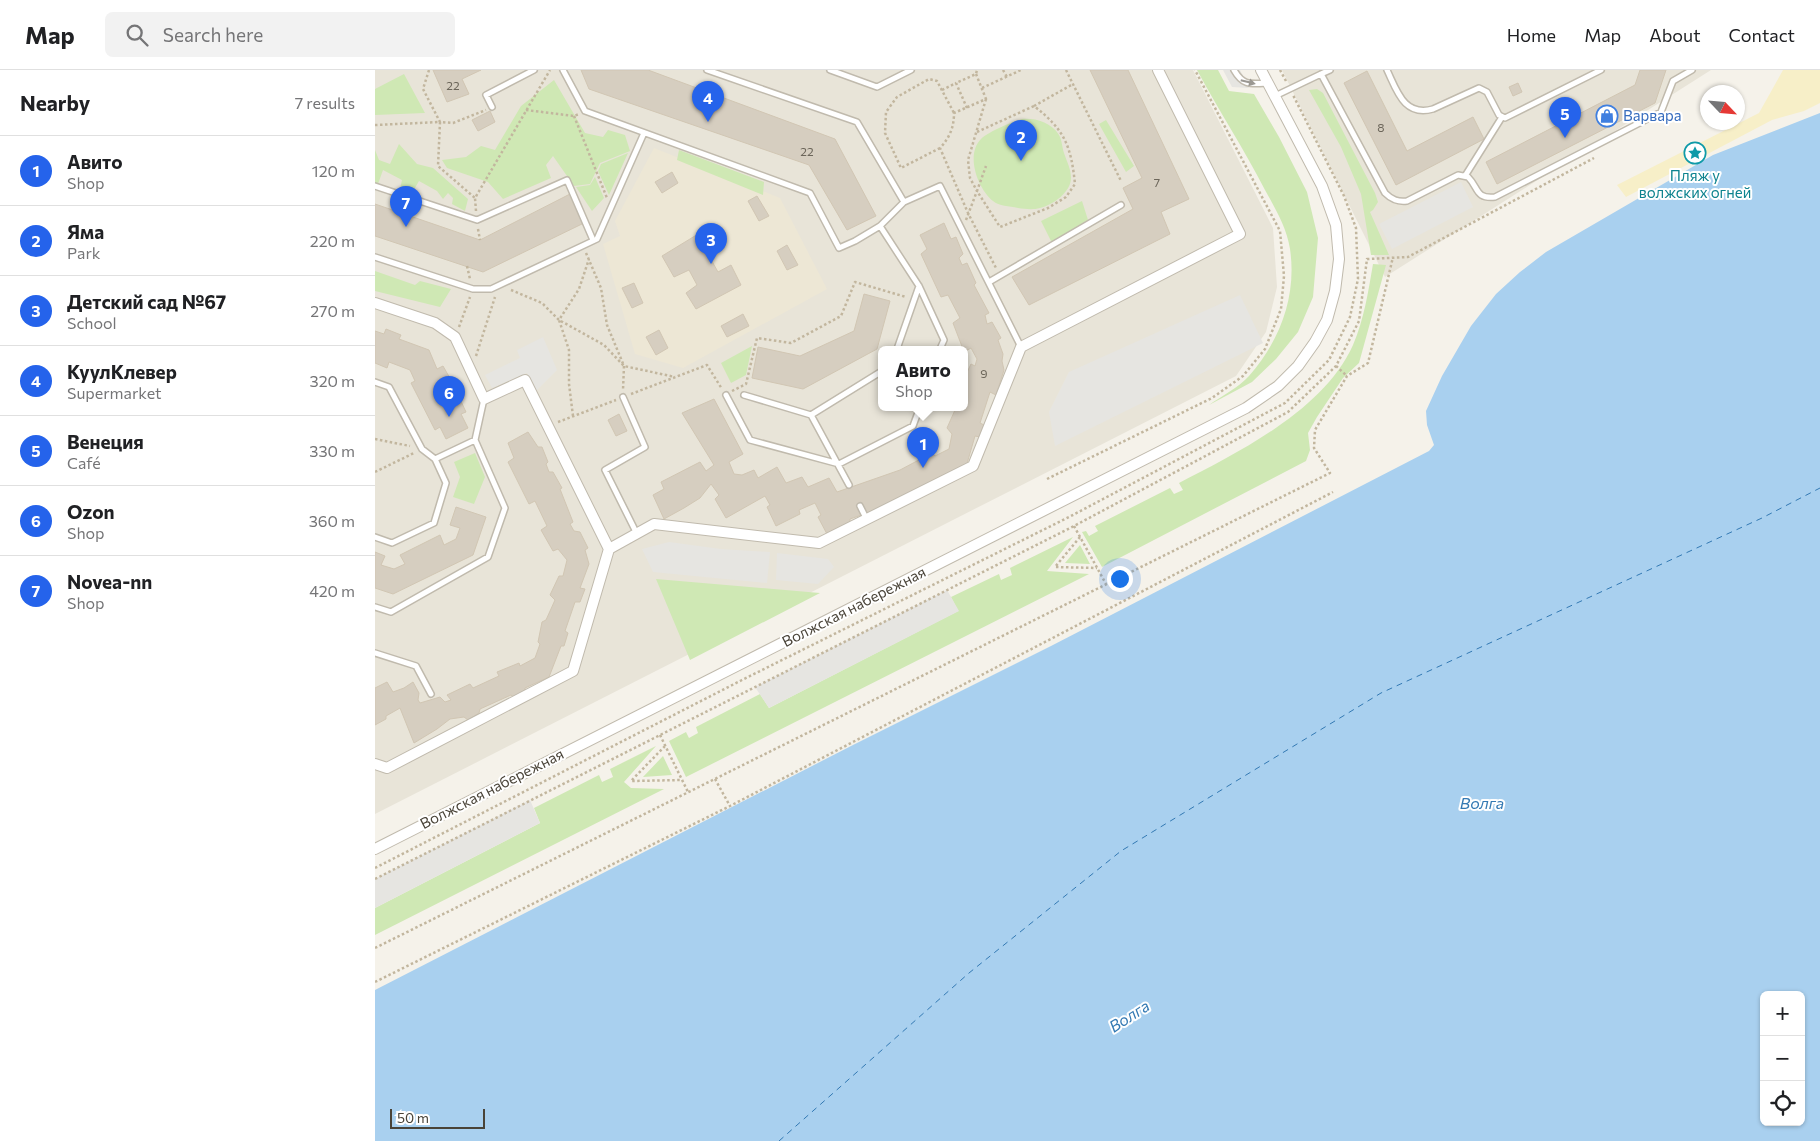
<!DOCTYPE html>
<meta charset="utf-8">
<style>
body{margin:0;font-family:Commissioner,sans-serif;background:#f2f2f2;color:#202124}
.controls{position:absolute;right:15px;bottom:15px;display:grid;overflow:hidden;border-radius:8px;box-shadow:0 1px 4px #0004}
.controls button{width:45px;height:45px;display:grid;place-items:center;padding:0;border:0;border-bottom:1px solid #e0e0e0;background:#fff;color:#202124;font:25px sans-serif}
.compass{position:absolute;left:1325px;top:15px;width:45px;height:45px;border-radius:50%;background:#fff;box-shadow:0 1px 4px #0004;rotate:116deg}
.scale{position:absolute;left:15px;bottom:12px;width:95px;box-sizing:border-box;padding-left:5px;border:2px solid #494338;border-top:0;font-size:14px;line-height:18px;white-space:nowrap;color:#494338;-webkit-text-stroke:4px #fff;paint-order:stroke}
.you{position:absolute;left:744px;top:508px;width:18px;height:18px;margin:-12px;border:4px solid #fff;border-radius:50%;background:#1a73e8;box-shadow:0 0 0 8px #1a73e833}
.badge{display:grid;place-items:center;width:32px;height:32px;border-radius:50%;background:#2563eb;color:#fff;font-size:16px;font-weight:700}
.pin{position:absolute;translate:-50% -41px;filter:drop-shadow(0 1px 2px #0008)}
.pin::after{content:'';position:absolute;top:26px;width:18px;height:15px;background:inherit;clip-path:polygon(0 0,100% 0,50% 100%)}
.popup{position:absolute;left:503px;top:276px;width:90px;height:65px;box-sizing:border-box;display:grid;place-content:center;border-radius:8px;background:#fff;filter:drop-shadow(0 1px 4px #0005);font-size:16px;white-space:nowrap;color:#757577}
.popup b{font-size:19px;color:#202124}
.popup::after{content:'';position:absolute;left:50%;top:100%;margin-left:-10px;border:10px solid transparent;border-top-color:#fff}
.list{margin:0;padding:0;list-style:none}
h2{display:flex;justify-content:space-between;align-items:center;height:65px;margin:0;padding:0 20px;font-size:21px}
h2 small{font-size:16px;font-weight:400;color:#757577}
.list li{display:grid;grid-template-columns:32px 1fr auto;gap:15px;align-items:center;box-sizing:border-box;height:70px;padding:0 20px;border-top:1px solid #e0e0e0}
.list b{display:block;font-size:19px;white-space:nowrap}
.list p{margin:0;font-size:16px;white-space:nowrap;color:#757577}
.list em{font-size:16px;font-style:normal;color:#757577}
.icon{flex:none;width:28px;height:28px;fill:none;stroke:currentColor;stroke-width:2;stroke-linecap:round;stroke-linejoin:round}
.map{position:relative;flex:none;width:1445px;height:1071px;overflow:hidden}
header{display:flex;align-items:center;gap:30px;box-sizing:border-box;height:70px;padding:0 25px;background:#fff;border-bottom:1px solid #e0e0e0}
header strong{font-size:24px}
nav{display:flex;gap:28px;margin-inline-start:auto;font-size:18px}
.search{width:350px;height:45px;background:#f2f2f2;display:flex;align-items:center;gap:12px;box-sizing:border-box;padding:0 18px;border-radius:8px;color:#757577;font-size:19px}
main{display:flex}
aside{flex:1;background:#fff}
.map>svg:first-child{display:block}
.residential{fill:#e8e4d8;fill-rule:evenodd}
.education{fill:#ede7d5}
.green{fill:#cfe8b4}
.sand{fill:#f7efc8}
.parking{fill:#e6e5e1}
.water{fill:#a9d0ef;fill-rule:evenodd}
.lines{fill:none;stroke-linecap:round;stroke-linejoin:round}
.ferry{stroke:#3379b3;stroke-width:1;stroke-dasharray:6 5;stroke-linecap:butt}
.building{fill:#d6cec0;stroke:#d1c6b3}
.lane-casing{stroke:#c0baad;stroke-width:8}
.street-casing{stroke:#c0baad;stroke-width:12}
.path{stroke:#c2b69e;stroke-width:2.5;stroke-dasharray:2.5 2.5;stroke-linecap:butt}
.lane{stroke:#fff;stroke-width:5}
.street{stroke:#fff;stroke-width:10}
.oneway{fill:#9b9892}
.labels{text-anchor:middle;stroke-width:4;stroke-linejoin:round;paint-order:stroke}
.number-label{font-size:12px;fill:#6c665a}
.shop-label{font-size:15px;fill:#366cbe;stroke:#fff;text-anchor:start}
.culture-label{font-size:15px;fill:#0d838f;stroke:#fff}
.street-label{font-size:15px;fill:#494338;stroke:#fff}
.water-label{font-size:16px;font-style:italic;fill:#3379b3;stroke:#fff}
</style>
<header>
<strong>Map</strong>
<div class="search"><svg class="icon" aria-label="search" viewBox="0 0 24 24"><circle cx="10" cy="10" r="6"/><path d="M15 15l6 6"/></svg>Search here</div>
<nav><a>Home</a><a>Map</a><a>About</a><a>Contact</a></nav>
</header>
<main>
<aside>
<h2>Nearby<small>7 results</small></h2>
<ul class="list">
<li><span class="badge">1</span><div><b>Авито</b><p>Shop</p></div><em>120 m</em></li>
<li><span class="badge">2</span><div><b>Яма</b><p>Park</p></div><em>220 m</em></li>
<li><span class="badge">3</span><div><b>Детский сад №67</b><p>School</p></div><em>270 m</em></li>
<li><span class="badge">4</span><div><b>КуулКлевер</b><p>Supermarket</p></div><em>320 m</em></li>
<li><span class="badge">5</span><div><b>Венеция</b><p>Café</p></div><em>330 m</em></li>
<li><span class="badge">6</span><div><b>Ozon</b><p>Shop</p></div><em>360 m</em></li>
<li><span class="badge">7</span><div><b>Novea-nn</b><p>Shop</p></div><em>420 m</em></li>
</ul>
</aside>
<div class="map">
<svg width="1445" height="1071" viewBox="0 0 1445 1071">
<rect width="100%" height="100%" fill="#f5f2ea"/>
<path class="residential" d="M 0,0 L 818,0 L 898,158 L 902,217 L 891,262 L 861,306 L 0,744 ZM 507,279 L 589,279 L 589,337 L 507,337 Z
M 907,0 L 1336,0 L 1010,207 Z"/>
<path class="education" d="M 279,78 L 405,128 L 452,219 L 308,298 L 260,284 L 228,174 L 245,166 L 240,151 Z"/>
<path class="green" d="M 822,0 L 843,0 L 854,21 L 879,24 L 904,67 L 932,122 L 943,168 L 938,227 L 923,262 L 901,289 L 877,312 L 834,335 C 847,326 864,317 874,306 C 905,271 922,226 915,179 C 912,158 900,138 890,120 C 869,79 844,41 822,0 Z
M 29,4 L 50,43 L 0,45 L 0,19 Z
M 179,10 L 210,63 L 228,67 L 233,60 L 250,65 L 255,81 L 225,93 L 215,114 L 199,116 L 178,86 L 171,95 L 176,108 L 128,129 L 113,112 L 72,98 L 67,90 L 91,87 L 106,76 L 120,80 L 146,36 Z
M 942,19 L 948,23 L 1000,123 L 1003,132 L 998,140 L 995,142 L 1014,185 L 996,185 L 986,124 L 966,77 L 934,20 Z
M 647,49 C 660,48 676,52 684,65 C 687,70 687,77 689,83 C 692,92 696,99 696,108 C 696,122 678,135 665,138 C 658,140 650,139 643,138 C 634,136 624,136 618,131 C 603,119 590,85 606,69 C 613,62 637,52 647,49 Z
M 731,50 L 759,96 L 751,102 L 724,54 Z
M 24,74 L 42,94 L 58,98 L 93,129 L 90,141 L 77,134 L 78,128 L 73,123 L 68,129 L 62,121 L 44,111 L 37,123 L 25,119 L 27,110 L 8,100 L 3,114 L 0,112 L 0,80 L 4,90 L 15,94 Z
M 304,80 L 389,112 L 388,125 L 302,90 Z
M 253,83 L 234,125 L 223,101 L 226,94 Z
M 220,107 L 229,128 L 217,141 L 201,117 L 215,115 Z
M 707,131 L 713,150 L 677,173 L 666,151 Z
M 998,194 L 1011,195 L 984,293 L 968,308 L 942,347 L 933,363 L 935,380 L 931,391 L 727,497 L 707,462 L 711,461 L 714,466 L 723,461 L 720,456 L 795,418 L 799,424 L 808,420 L 804,413 C 864,382 949,340 978,275 C 989,249 993,223 998,194 Z
M 0,201 L 40,215 L 45,211 L 76,219 L 65,237 L 0,221 Z
M 377,276 L 371,305 L 356,313 L 346,293 Z
M 100,383 L 110,407 L 99,434 L 78,427 L 85,407 L 79,392 Z
M 698,467 L 672,501 L 714,504 L 311,707 L 294,671 L 311,662 L 314,668 L 323,663 L 321,657 L 385,624 L 394,638 L 583,541 L 576,527 L 624,504 L 626,510 L 637,505 L 635,498 Z
M 705,475 L 715,494 L 690,493 Z
M 281,509 L 445,523 L 315,590 Z
M 281,676 L 249,712 L 256,718 L 289,719 L 0,865 L 0,838 L 165,753 L 159,738 L 224,705 L 227,712 L 238,707 L 235,699 Z
M 288,686 L 297,705 L 268,707 Z"/>
<path class="sand" d="M 1408,0 L 1445,0 L 1445,33 L 1429,41 L 1397,50 L 1251,127 L 1242,115 L 1384,43 Z"/>
<path class="parking" d="M 848,0 L 865,0 L 874,18 L 857,17 Z
M 1086,112 L 1098,137 L 1017,179 L 1004,154 Z
M 865,225 L 888,273 L 680,376 L 674,342 L 694,302 Z
M 168,267 L 182,300 L 161,321 L 152,303 L 117,318 L 110,305 L 145,288 L 142,280 Z
M 294,472 L 346,479 L 395,482 L 392,513 L 278,502 L 267,479 Z
M 402,483 L 453,489 L 459,497 L 443,514 L 401,510 Z
M 572,520 L 584,541 L 394,638 L 380,617 Z
M 155,730 L 165,753 L 0,838 L 0,809 Z"/>
<path class="water" d="M 1445,43 L 1445,1071 L 0,1071 L 0,920 L 478,675 L 676,576 L 1054,381 L 1059,375 L 1052,355 L 1051,341 L 1067,306 L 1096,256 L 1121,224 L 1145,202 L 1171,182 L 1338,85 ZM 1389,925 L 1426,925 L 1426,1052 L 1389,1052 Z"/>
<g class="lines">
<path class="ferry" d="M 404,1071 L 594,903 L 746,781 L 1006,623 L 1387,448 L 1445,418"/>
</g>
<path class="building" d="M 58,0 L 106,0 L 87,9 L 94,24 L 72,32 Z
M 206,0 L 273,0 L 460,69 L 501,146 L 472,160 L 434,95 L 214,19 Z
M 715,0 L 753,0 L 814,129 L 786,142 L 795,164 L 654,235 L 637,207 L 758,139 L 748,118 L 767,108 Z
M 1265,0 L 1291,0 L 1280,33 L 1122,114 L 1111,92 L 1260,15 Z
M 992,1 L 1032,81 L 1098,47 L 1109,69 L 1021,115 L 969,13 Z
M 1143,13 L 1147,22 L 1138,26 L 1134,17 Z
M 115,41 L 120,52 L 103,61 L 97,50 Z
M 297,102 L 303,113 L 287,123 L 280,112 Z
M 195,124 L 209,153 L 108,202 L 0,166 L 0,134 L 105,170 Z
M 382,126 L 394,146 L 384,151 L 373,131 Z
M 569,153 L 576,169 L 581,167 L 588,184 L 584,188 L 587,195 L 592,193 L 601,213 L 599,215 L 614,243 L 610,245 L 612,254 L 617,252 L 626,268 L 623,270 L 628,284 L 627,291 L 629,300 L 621,325 L 615,322 L 605,353 L 609,355 L 605,367 L 600,366 L 591,397 L 564,407 L 566,412 L 504,439 L 475,449 L 475,452 L 452,464 L 443,447 L 446,445 L 440,433 L 424,440 L 425,444 L 401,456 L 392,437 L 395,435 L 390,426 L 351,448 L 340,429 L 344,425 L 336,414 L 325,428 L 309,438 L 289,449 L 278,425 L 289,419 L 286,412 L 325,392 L 331,401 L 339,395 L 307,343 L 339,329 L 368,384 L 354,392 L 359,404 L 367,405 L 379,400 L 383,408 L 402,397 L 411,413 L 427,407 L 433,417 L 454,408 L 462,422 L 525,400 L 557,383 L 560,386 L 574,379 L 577,364 L 572,358 L 580,340 L 583,340 L 584,337 L 589,337 L 591,318 L 589,309 L 596,294 L 600,296 L 602,289 L 596,278 L 589,282 L 589,279 L 588,279 L 578,253 L 585,248 L 573,225 L 566,227 L 546,184 L 552,179 L 545,165 Z
M 333,158 L 345,178 L 334,186 L 343,202 L 356,195 L 366,215 L 321,239 L 311,223 L 322,215 L 314,200 L 299,207 L 287,186 Z
M 412,175 L 423,195 L 412,200 L 402,181 Z
M 259,213 L 268,233 L 257,238 L 247,218 Z
M 489,224 L 515,231 L 502,279 L 428,319 L 377,308 L 383,277 L 425,286 L 479,261 Z
M 368,244 L 374,256 L 352,267 L 346,256 Z
M 11,259 L 26,265 L 24,269 L 54,280 L 62,299 L 68,296 L 76,310 L 71,313 L 78,329 L 84,327 L 91,342 L 86,344 L 93,358 L 71,369 L 65,357 L 60,360 L 36,313 L 40,311 L 35,300 L 14,292 L 12,298 L 0,293 L 0,261 L 9,264 Z
M 284,260 L 293,278 L 281,285 L 271,267 Z
M 244,344 L 252,361 L 241,366 L 233,350 Z
M 153,362 L 163,377 L 167,377 L 173,392 L 171,394 L 174,402 L 178,402 L 187,418 L 185,419 L 198,452 L 195,454 L 199,461 L 205,462 L 213,478 L 210,480 L 214,494 L 205,518 L 210,519 L 205,532 L 200,532 L 190,561 L 193,563 L 189,576 L 186,576 L 174,607 L 150,618 L 150,623 L 141,629 L 136,625 L 105,639 L 104,643 L 93,650 L 89,647 L 75,649 L 62,659 L 39,673 L 25,638 L 11,646 L 11,649 L 0,655 L 0,618 L 12,612 L 18,622 L 29,618 L 38,612 L 44,623 L 43,630 L 45,633 L 65,627 L 70,632 L 76,630 L 72,625 L 95,614 L 98,618 L 124,606 L 122,602 L 144,593 L 145,596 L 160,588 L 165,574 L 163,572 L 167,552 L 171,550 L 180,530 L 175,525 L 184,506 L 188,506 L 192,490 L 183,479 L 178,481 L 166,460 L 172,456 L 160,431 L 154,434 L 133,392 L 139,388 L 133,373 Z
M 81,437 L 111,447 L 98,485 L 18,524 L 0,518 L 0,482 L 10,486 L 6,495 L 19,499 L 30,494 L 25,485 L 65,465 L 69,475 L 81,469 L 85,458 L 75,455 Z"/>
<g class="lines">
<g class="lane-casing">
<path id="lane" d="M 188,0 L 210,41 L 435,123 L 464,178 L 480,171 L 505,156 L 529,132 L 565,116 L 646,277
M 332,0 L 482,52 L 529,132
M 455,0 L 502,17 L 536,0
M 859,0 C 868,16 876,14 892,13
M 955,0 L 946,4 L 1010,123 C 1017,130 1023,132 1032,131 L 1083,105 L 1093,107 C 1104,118 1100,129 1120,127 L 1286,42 L 1298,11 L 1317,0
M 1012,0 C 1022,21 1029,47 1058,39 L 1104,18 L 1112,22 L 1124,45 L 1130,48 L 1226,0
M 900,26 L 946,4
M 117,37 L 111,25 L 159,0
M 1090,106 L 1127,47
M 0,116 L 102,150 L 192,110 L 218,170
M 505,156 L 544,216 L 569,270 L 565,279
M 0,187 L 98,219 L 116,219 L 222,169 L 269,63
M 614,212 L 746,135
M 522,279 L 544,216
M 0,312 L 14,317 L 47,379 L 60,389
M 351,325 L 375,370 L 464,394 L 538,356 L 545,337
M 369,325 L 436,345 L 474,415
M 248,327 L 270,377 L 230,400 L 262,464
M 436,345 L 507,301
M 485,436 L 492,450
M 0,467 L 17,473 L 59,453 L 71,413 L 60,389 L 100,370
M 0,537 L 16,542 L 113,487 L 130,438 L 100,370 L 109,329
M 0,583 L 41,596 L 56,624"/>
</g>
<g class="street-casing">
<path id="street" d="M 0,233 L 60,253 L 80,267 L 109,329 L 150,310 L 234,479
M 0,694 L 12,698 L 198,601 L 234,479 L 279,454 L 444,473 L 598,396 L 646,277 L 865,164 L 783,0
M 0,779 L 871,338 L 903,316 L 923,296 L 940,272 L 952,250 L 960,221 L 964,189 L 961,155 L 947,116 L 886,0"/>
</g>
<path class="path" d="M 54,0 L 48,19 L 65,52 L 78,53 L 111,40
M 628,0 L 632,7
M 691,0 L 746,111
M 905,0 L 911,11
M 601,4 L 611,29 L 579,43 C 579,57 575,67 565,78 L 593,143 L 621,198
M 607,18 L 646,0
M 567,20 L 581,13
M 659,36 L 698,14
M 592,38 L 581,13 L 601,4 L 602,0
M 151,40 L 199,46 L 204,44
M 199,46 L 232,128
M 0,55 L 65,52 L 63,96 L 100,128
M 602,62 L 659,36 C 690,60 696,76 700,114 L 691,127 L 673,138 L 625,157 L 602,121 L 611,96
M 565,78 L 526,98 L 510,63 L 511,42 L 522,27 L 554,9 L 562,11 L 579,43
M 101,141 L 100,128 L 175,0
M 591,150 L 602,121 L 595,108 L 593,90 L 611,29
M 103,159 L 105,170
M 211,183 L 226,218 L 232,255 L 249,296 L 248,320
M 92,196 L 95,209
M 136,220 L 167,233 L 184,250 L 204,219 L 214,189
M 84,257 L 95,227
M 101,286 L 120,227
M 961,296 L 972,306
M 357,321 L 371,314 L 382,268 L 416,273 L 466,246 L 480,212 L 531,227
M 256,324 L 332,295 L 347,319
M 198,346 L 194,314 L 194,280 L 184,250 L 229,275 L 249,296 L 300,307
M 183,352 L 241,330
M 0,369 L 35,376
M 0,402 L 39,383
M 672,409 L 837,328 L 868,306 L 890,279 L 906,239 L 909,206 L 905,161 L 820,0
M 699,456 L 731,514
M 705,467 L 680,497 L 722,498
M 285,665 L 313,722
M 290,676 L 256,711 L 307,710
M 340,709 L 355,736
M 0,798 L 367,610 L 694,447 L 910,333 L 954,290 L 975,247 L 983,209 L 981,158 L 969,126 L 918,25
M 0,809 L 699,456 L 913,342 L 961,296 L 984,251 L 992,189 L 1033,187 L 1219,88
M 0,878 L 955,403 L 939,378 L 940,360 L 972,306 L 993,293 L 1018,187
M 0,912 L 355,736 L 958,422"/>
<use href="#lane" class="lane"/>
<use href="#street" class="street"/>
</g>
<defs><path id="oneway-solid" d="M-6-.8H1V-3.2L6.5 0L1 3.2V.8H-6Z" transform="scale(1.25)"/></defs>
<use class="oneway" href="#oneway-solid" transform="translate(873 12) rotate(14)"/>
<defs>
<g id="shop-ring" transform="scale(1.125)"><circle r="9.5" fill="#fff" stroke="#3f7fe0" stroke-width="1.5"/><path d="M-5-2.5h2.3a2.7 3.5 0 0 1 5.4 0H5L5.5 6h-11ZM-1.5-2.5h3a1.5 2.3 0 0 0-3 0Z" fill="#3f7fe0"/></g>
<g id="sight-ring" transform="scale(1.125)"><circle r="9.5" fill="#fff" stroke="#0f9aa8" stroke-width="1.5"/><path d="M0-6L1.8-2.2L6-1.7L2.9 1.2L3.7 5.4L0 3.3L-3.7 5.4L-2.9 1.2L-6-1.7L-1.8-2.2Z" fill="#0f9aa8"/></g>
</defs>
<g fill-rule="evenodd">
<use href="#shop-ring" x="1232" y="46"/>
<use href="#sight-ring" x="1320" y="83"/>
</g>
<g class="labels">
<g class="number-label">
<text x="78" y="20">22</text>
<text x="1006" y="62">8</text>
<text x="432" y="86">22</text>
<text x="782" y="117">7</text>
<text x="609" y="308">9</text>
</g>
<g class="shop-label">
<text x="1248" y="51">Варвара</text>
</g>
<g class="culture-label">
<text x="1320" y="111">Пляж у<tspan x="1320" dy="17">волжских огней</tspan></text>
</g>
<g class="street-label">
<text transform="translate(479 537) rotate(-27)" y="5">Волжская набережная</text>
<text transform="translate(117 719) rotate(-27)" y="5">Волжская набережная</text>
</g>
<g class="water-label">
<text x="1107" y="739">Волга</text>
<text transform="translate(754 946) rotate(-33)" y="6">Волга</text>
</g>
</g>
</svg>
<div class="controls">
<button>+</button>
<button>−</button>
<button><svg class="icon" aria-label="locate" viewBox="0 0 24 24"><circle cx="12" cy="12" r="6"/><path d="M12 2v4M12 18v4M2 12h4M18 12h4"/></svg></button>
</div>
<svg class="compass" viewBox="-18 -18 36 36"><path d="M0-13l5 13h-10z" fill="#e53935"/><path d="M0 13l5-13h-10z" fill="#757577"/></svg>
<div class="scale">50 m</div>
<div class="you"></div>
<div class="pin badge" style="left:548px;top:398px">1</div>
<div class="popup"><b>Авито</b>Shop</div>
<div class="pin badge" style="left:646px;top:91px">2</div>
<div class="pin badge" style="left:336px;top:194px">3</div>
<div class="pin badge" style="left:333px;top:52px">4</div>
<div class="pin badge" style="left:1190px;top:68px">5</div>
<div class="pin badge" style="left:74px;top:347px">6</div>
<div class="pin badge" style="left:31px;top:157px">7</div>
</div>
</main>
